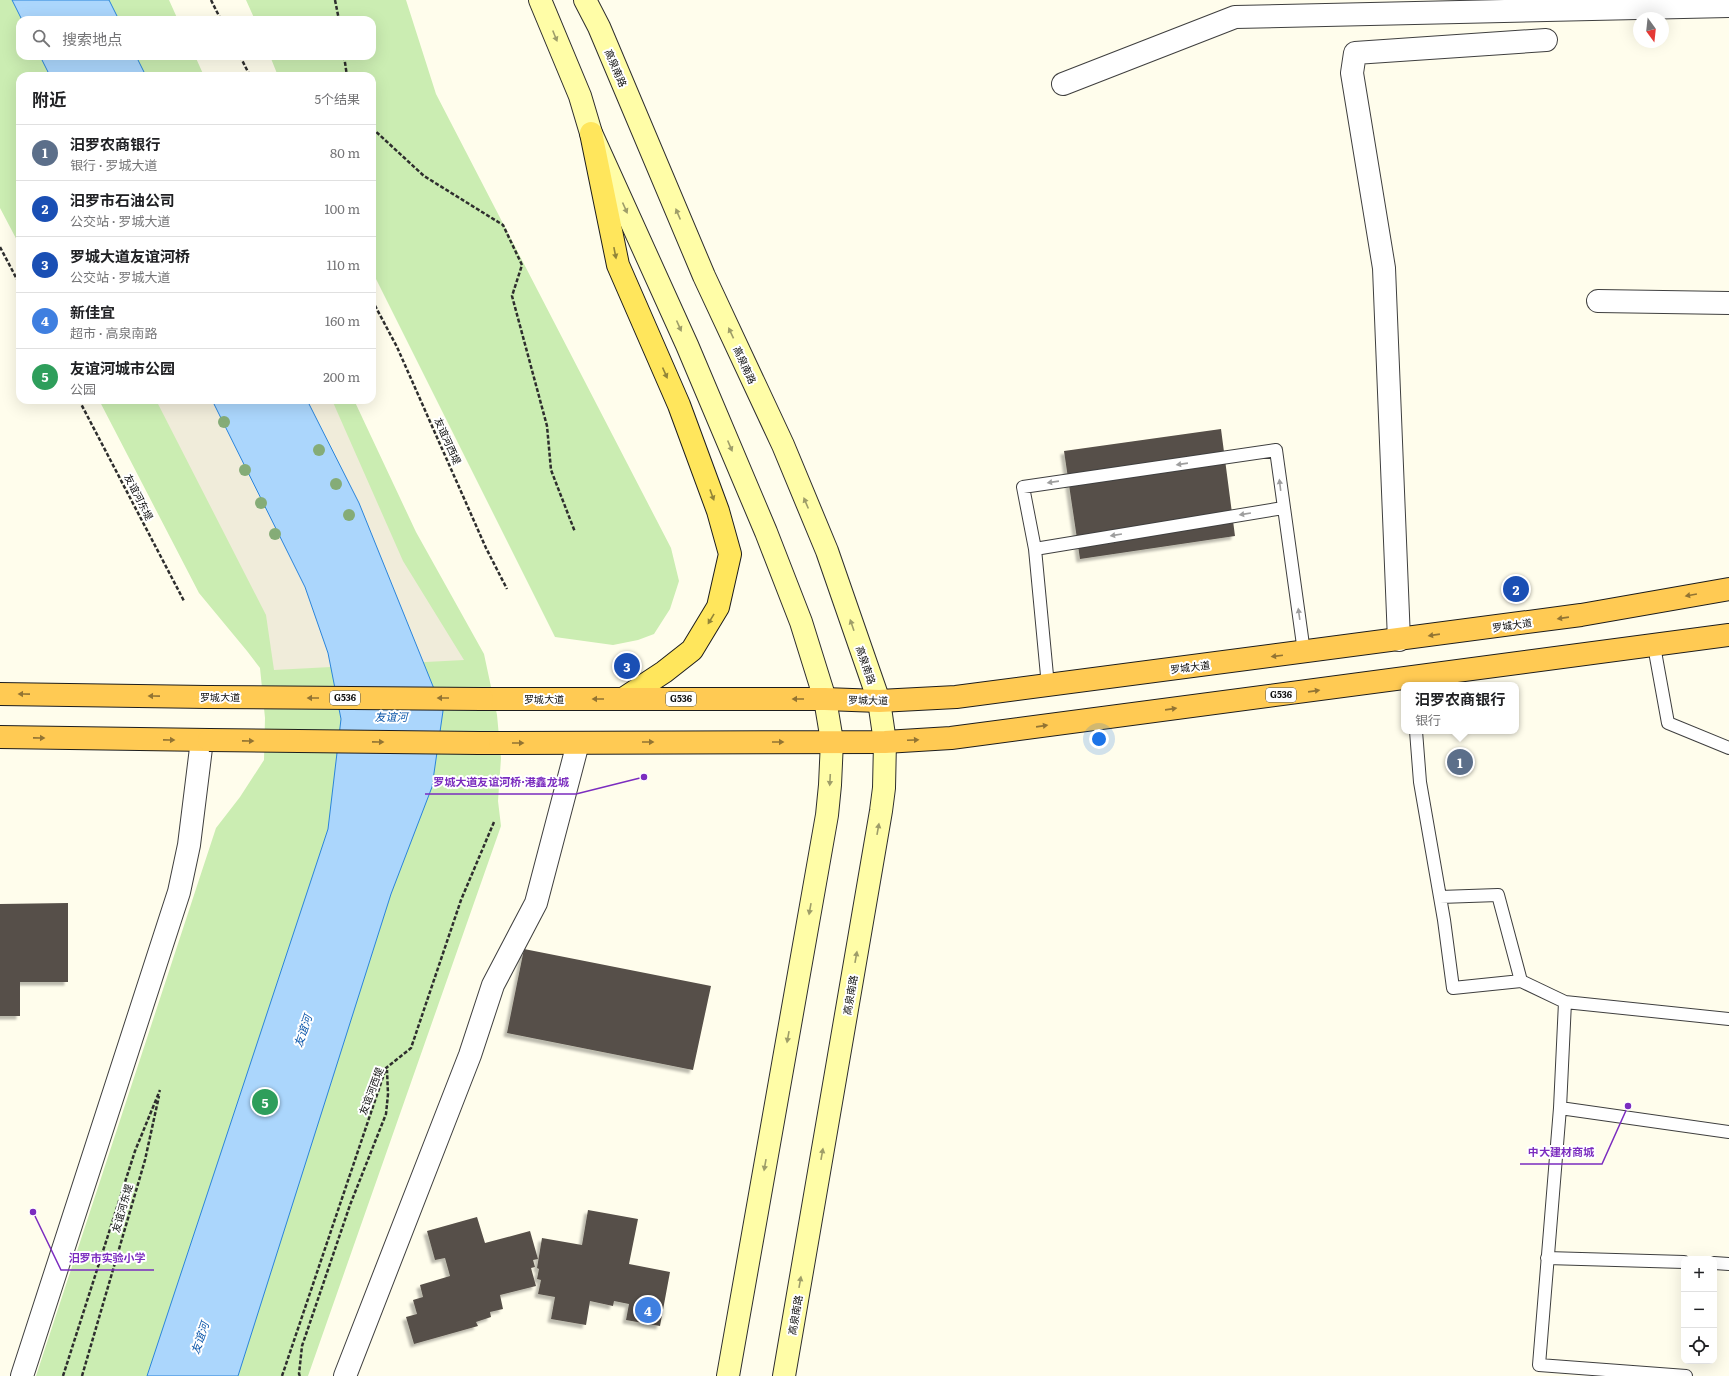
<!DOCTYPE html>
<html lang="zh">
<meta charset="utf-8">
<style>
body{margin:0;font-family:Literata,"Noto Sans SC",serif;background:#f6f6f6;color:#202124}
.controls{position:absolute;right:12px;bottom:12px;display:grid;overflow:hidden;border-radius:8px;box-shadow:0 4px 16px #0002}
.controls button{width:36px;height:36px;display:grid;place-items:center;padding:0;border:0;border-bottom:1px solid #e0e0e0;background:#fff;color:#202124;font:20px sans-serif}
.compass{position:absolute;left:1633px;top:12px;width:36px;height:36px;border-radius:50%;background:#fff;box-shadow:0 4px 16px #0002;rotate:165deg}
.you{position:absolute;left:1099px;top:739px;width:14px;height:14px;margin:-10px;border:3px solid #fff;border-radius:50%;background:#1a73e8;box-shadow:0 0 0 6px #1a73e833}
.badge{display:grid;place-items:center;width:26px;height:26px;border-radius:50%;background:#b45309;color:#fff;font-size:13px;font-weight:700}
.pin{position:absolute;translate:-50% -50%;border:2px solid #fff;box-shadow:0 1px 4px #0006}
.popup{position:absolute;left:1401px;top:682px;width:118px;height:52px;box-sizing:border-box;display:grid;place-content:center;border-radius:8px;background:#fff;filter:drop-shadow(0 1px 3px #0005);font-size:13px;white-space:nowrap;color:#757577}
.popup b{font-size:15px;color:#202124}
.popup::after{content:'';position:absolute;left:50%;top:100%;margin-left:-8px;border:8px solid transparent;border-top-color:#fff}
.list{margin:0;padding:0;list-style:none}
h2{display:flex;justify-content:space-between;align-items:center;height:52px;margin:0;padding:0 16px;font-size:17px}
h2 small{font-size:13px;font-weight:400;color:#757577}
.list li{display:grid;grid-template-columns:26px 1fr auto;gap:12px;align-items:center;box-sizing:border-box;height:56px;padding:0 16px;border-top:1px solid #e0e0e0}
.list b{display:block;font-size:15px;white-space:nowrap}
.list p{margin:0;font-size:13px;white-space:nowrap;color:#757577}
.list em{font-size:13px;font-style:normal;color:#757577}
.icon{flex:none;width:22px;height:22px;fill:none;stroke:currentColor;stroke-width:2;stroke-linecap:round;stroke-linejoin:round}
.map{position:relative;flex:none;width:1729px;height:1376px;overflow:hidden}
.search{position:absolute;background:#fff;box-shadow:0 4px 16px #0002;left:16px;top:16px;width:360px;height:44px;display:flex;align-items:center;gap:10px;box-sizing:border-box;padding:0 14px;border-radius:12px;color:#757577;font-size:15px}
.panel{position:absolute;background:#fff;box-shadow:0 4px 16px #0002;left:16px;top:72px;width:360px;height:332px;border-radius:12px}
.map>svg:first-child{display:block}
.green{fill:#cbedb2}
.plaza{fill:#f0ecda}
.water{fill:#abd6fc;stroke:#2b84da}
.building{fill:#564f48;filter:url(#shadow)}
.lines{fill:none;stroke-linecap:round;stroke-linejoin:round}
.service-casing{stroke:#3f3f3f;stroke-width:14}
.minor-casing{stroke:#3f3f3f;stroke-width:24}
.secondary-casing{stroke:#2e2e2e;stroke-width:24}
.primary-casing{stroke:#1d1d1d;stroke-width:24}
.trunk-casing{stroke:#1d1d1d;stroke-width:24}
.path{stroke:#2e2e2e;stroke-width:2.5;stroke-dasharray:4 2;stroke-linecap:butt}
.service{stroke:#fff;stroke-width:12}
.minor{stroke:#fff;stroke-width:22}
.secondary{stroke:#fffda7;stroke-width:22}
.primary{stroke:#ffe65c;stroke-width:22}
.trunk{stroke:#ffca53;stroke-width:22}
.trunk-bridge-casing{stroke:#1d1d1d;stroke-width:24;stroke-linecap:butt}
.trunk-bridge{stroke:#ffca53;stroke-width:22}
.tree{fill:#85ac77}
.oneway{fill:#9e9d69}
.oneway2{fill:#928438}
.oneway3{fill:#9e9e9e}
.oneway4{fill:#927433}
.labels{text-anchor:middle;stroke-width:4;stroke-linejoin:round;paint-order:stroke}
.shield{fill:#fff;stroke:#555;stroke-width:1}
.shield-label{font-size:9px;font-weight:bold;fill:#0c0c0c}
.street-label{font-size:10px;fill:#0c0c0c;stroke:#fff}
.water-label{font-size:11px;font-style:italic;fill:#0a56aa;stroke:#fff}
.leader{fill:none;stroke:#7b2cbf;stroke-width:1.5}
.callout-dot{fill:#7b2cbf;stroke:#fff;stroke-width:1.5}
.callout-label{font-size:11px;text-anchor:middle;font-weight:bold;fill:#7b2cbf;stroke:#fff;stroke-width:4;stroke-linejoin:round;paint-order:stroke}
</style>
<div class="map">
<svg width="1729" height="1376" viewBox="0 0 1729 1376">
<defs>
<filter id="shadow"><feDropShadow dx="-3.5" dy="3.5" stdDeviation="1" flood-color="#0004"/></filter>
</defs>
<rect width="100%" height="100%" fill="#fffdec"/>
<path class="green" d="M 0,0 L 169,0 L 178,20 L 20,20 L 20,56 L 195,56 L 204,76 L 20,76 L 20,246 L 0,208 Z
M 246,0 L 406,0 L 436,94 L 671,548 L 679,581 L 670,609 L 654,634 L 638,640 L 613,645 L 555,637 L 372,271 L 372,76 L 278,76 L 270,56 L 372,56 L 372,20 L 255,20 Z
M 99,400 L 354,400 L 416,532 L 484,654 L 497,715 L 501,758 L 498,801 L 501,826 L 308,1376 L 36,1376 L 216,828 L 240,797 L 264,760 L 265,718 L 260,668 L 247,651 L 199,593 Z"/>
<path class="plaza" d="M 156,400 L 332,400 L 403,561 L 464,660 L 274,670 L 266,615 Z"/>
<path class="water" d="M 12,0 L 109,0 L 119,20 L 22,20 Z
M 40,56 L 136,56 L 146,76 L 50,76 Z
M 212,400 L 307,400 L 359,503 L 443,711 L 432,787 L 391,894 L 238,1376 L 147,1376 L 328,829 L 341,719 L 328,653 L 305,587 Z"/>
<path class="building" d="M 1221,429 L 1235,536 L 1080,559 L 1064,451 Z
M 68,903 L 68,982 L 20,982 L 20,1016 L 0,1016 L 0,904 Z
M 524,949 L 711,986 L 693,1070 L 507,1033 Z
M 588,1210 L 638,1219 L 629,1264 L 670,1272 L 660,1326 L 626,1320 L 629,1304 L 614,1301 L 613,1306 L 590,1301 L 586,1325 L 551,1319 L 555,1297 L 538,1294 L 541,1280 L 537,1279 L 539,1269 L 537,1268 L 542,1238 L 582,1245 Z
M 477,1217 L 485,1243 L 530,1231 L 538,1259 L 533,1260 L 535,1267 L 531,1268 L 536,1286 L 500,1295 L 503,1309 L 490,1312 L 491,1317 L 476,1322 L 478,1326 L 414,1344 L 406,1317 L 417,1314 L 413,1300 L 423,1297 L 420,1285 L 450,1276 L 445,1258 L 435,1260 L 427,1231 Z"/>
<g class="lines">
<g class="service-casing">
<path id="service" d="M 1035,549 L 1283,508
M 1654,646 L 1668,723 L 1729,748
M 1048,686 L 1035,549 L 1023,487 L 1276,450 L 1304,652
M 1416,731 L 1420,782 L 1444,920 L 1453,988 L 1521,981 L 1565,1002 L 1729,1019
M 1440,897 L 1498,895 L 1521,981
M 1565,1002 L 1560,1108 L 1539,1365 L 1686,1376
M 1560,1108 L 1729,1132
M 1547,1258 L 1684,1262
M 1714,1263 L 1729,1264"/>
</g>
<g class="minor-casing">
<path id="minor" d="M 1063,84 L 1235,17 L 1729,6
M 1598,301 L 1729,303
M 1399,640 L 1384,268 L 1352,73 L 1355,53 L 1546,40
M 22,1376 L 179,892 L 189,845 L 202,740
M 345,1376 L 470,1055 L 493,985 L 536,903 L 578,743"/>
</g>
<g class="secondary-casing">
<path id="secondary" d="M 540,0 L 580,96 L 591,133 L 687,345 L 766,532 L 801,622 L 825,699 L 832,741 L 830,785 L 827,815 L 728,1376
M 585,0 L 599,27 L 704,276 L 783,445 L 827,551 L 879,701 L 885,742 L 884,788 L 881,811 L 784,1376"/>
</g>
<g class="primary-casing">
<path id="primary" d="M 591,133 L 618,265 L 679,405 L 718,511 L 730,554 L 718,607 L 692,650 L 664,672 L 623,699"/>
</g>
<g class="trunk-casing">
<path id="trunk" d="M 0,694 L 207,697
M 482,699 L 825,699 L 879,701 L 956,697 L 1581,615 L 1729,589
M 0,737 L 209,740
M 479,743 L 885,742 L 951,738 L 1729,635"/>
</g>
<path class="path" d="M 211,0 L 221,20
M 335,0 L 339,20
M 240,56 L 250,76
M 344,56 L 347,76
M 372,128 L 424,176 L 503,225 L 522,265 L 512,296 L 547,426 L 551,470 L 575,532
M 0,247 L 20,285
M 372,300 L 397,347 L 486,548 L 507,589
M 79,400 L 184,601
M 63,1376 L 135,1151 L 160,1090
M 82,1376 L 145,1160 L 159,1096
M 282,1376 L 386,1068 L 411,1048 L 461,900 L 494,822
M 300,1376 L 299,1374 L 302,1346 L 350,1205 L 386,1114 L 388,1094 L 387,1070"/>
<use href="#service" class="service"/>
<use href="#minor" class="minor"/>
<use href="#secondary" class="secondary"/>
<use href="#primary" class="primary"/>
<use href="#trunk" class="trunk"/>
<g class="trunk-bridge-casing">
<path id="trunk-bridge" d="M 207,697 L 482,699
M 209,740 L 479,743"/>
</g>
<use href="#trunk-bridge" class="trunk-bridge"/>
</g>
<g class="tree">
<circle cx="224" cy="422" r="6"/>
<circle cx="319" cy="450" r="6"/>
<circle cx="245" cy="470" r="6"/>
<circle cx="336" cy="484" r="6"/>
<circle cx="261" cy="503" r="6"/>
<circle cx="349" cy="515" r="6"/>
<circle cx="275" cy="534" r="6"/>
</g>
<defs><path id="oneway-solid" d="M-6-.8H1V-3.2L6.5 0L1 3.2V.8H-6Z"/></defs>
<g class="oneway">
<use href="#oneway-solid" transform="translate(555 36) rotate(68)"/>
<use href="#oneway-solid" transform="translate(625 208) rotate(66)"/>
<use href="#oneway-solid" transform="translate(678 214) rotate(-113)"/>
<use href="#oneway-solid" transform="translate(679 326) rotate(66)"/>
<use href="#oneway-solid" transform="translate(731 333) rotate(-115)"/>
<use href="#oneway-solid" transform="translate(730 446) rotate(67)"/>
<use href="#oneway-solid" transform="translate(806 503) rotate(-113)"/>
<use href="#oneway-solid" transform="translate(852 625) rotate(-109)"/>
<use href="#oneway-solid" transform="translate(830 780) rotate(93)"/>
<use href="#oneway-solid" transform="translate(878 829) rotate(-80)"/>
<use href="#oneway-solid" transform="translate(810 909) rotate(100)"/>
<use href="#oneway-solid" transform="translate(856 957) rotate(-80)"/>
<use href="#oneway-solid" transform="translate(788 1037) rotate(100)"/>
<use href="#oneway-solid" transform="translate(822 1154) rotate(-80)"/>
<use href="#oneway-solid" transform="translate(765 1165) rotate(100)"/>
<use href="#oneway-solid" transform="translate(800 1282) rotate(-80)"/>
</g>
<g class="oneway2">
<use href="#oneway-solid" transform="translate(615 253) rotate(79)"/>
<use href="#oneway-solid" transform="translate(665 373) rotate(66)"/>
<use href="#oneway-solid" transform="translate(712 495) rotate(70)"/>
<use href="#oneway-solid" transform="translate(711 619) rotate(121)"/>
</g>
<g class="oneway3">
<use href="#oneway-solid" transform="translate(1182 464) rotate(172)"/>
<use href="#oneway-solid" transform="translate(1053 482) rotate(172)"/>
<use href="#oneway-solid" transform="translate(1280 485) rotate(-97)"/>
<use href="#oneway-solid" transform="translate(1245 514) rotate(171)"/>
<use href="#oneway-solid" transform="translate(1116 535) rotate(171)"/>
<use href="#oneway-solid" transform="translate(1299 614) rotate(-98)"/>
</g>
<g class="oneway4">
<use href="#oneway-solid" transform="translate(1691 595) rotate(170)"/>
<use href="#oneway-solid" transform="translate(1563 618) rotate(172)"/>
<use href="#oneway-solid" transform="translate(1434 635) rotate(172)"/>
<use href="#oneway-solid" transform="translate(1277 656) rotate(173)"/>
<use href="#oneway-solid" transform="translate(1314 691) rotate(-8)"/>
<use href="#oneway-solid" transform="translate(24 694) rotate(-179)"/>
<use href="#oneway-solid" transform="translate(154 696) rotate(-179)"/>
<use href="#oneway-solid" transform="translate(313 698) rotate(-180)"/>
<use href="#oneway-solid" transform="translate(443 698) rotate(-180)"/>
<use href="#oneway-solid" transform="translate(598 699) rotate(-180)"/>
<use href="#oneway-solid" transform="translate(798 699) rotate(180)"/>
<use href="#oneway-solid" transform="translate(1171 709) rotate(-8)"/>
<use href="#oneway-solid" transform="translate(1042 726) rotate(-8)"/>
<use href="#oneway-solid" transform="translate(39 738) rotate(1)"/>
<use href="#oneway-solid" transform="translate(169 740) rotate(1)"/>
<use href="#oneway-solid" transform="translate(913 740) rotate(-3)"/>
<use href="#oneway-solid" transform="translate(248 741) rotate(1)"/>
<use href="#oneway-solid" transform="translate(378 742) rotate(1)"/>
<use href="#oneway-solid" transform="translate(648 742)"/>
<use href="#oneway-solid" transform="translate(778 742)"/>
<use href="#oneway-solid" transform="translate(518 743)"/>
</g>
<g class="labels">
<g class="shield">
<rect x="1266" y="688" width="30" height="14" rx="3"/>
<rect x="330" y="691" width="30" height="14" rx="3"/>
<rect x="666" y="692" width="30" height="14" rx="3"/>
</g>
<g class="shield-label">
<text x="1281" y="698">G536</text>
<text x="345" y="701">G536</text>
<text x="681" y="702">G536</text>
</g>
<g class="street-label">
<text transform="translate(616 68) rotate(67)" y="4">高泉南路</text>
<text transform="translate(745 365) rotate(65)" y="4">高泉南路</text>
<text transform="translate(448 441) rotate(66)" y="4">友谊河西堤</text>
<text transform="translate(139 497) rotate(63)" y="4">友谊河东堤</text>
<text transform="translate(1512 625) rotate(-8)" y="4">罗城大道</text>
<text transform="translate(866 665) rotate(71)" y="4">高泉南路</text>
<text transform="translate(1190 667) rotate(-7)" y="4">罗城大道</text>
<text x="220" y="701">罗城大道</text>
<text x="544" y="703">罗城大道</text>
<text transform="translate(868 700) rotate(1)" y="4">罗城大道</text>
<text transform="translate(850 995) rotate(-80)" y="4">高泉南路</text>
<text transform="translate(371 1091) rotate(-69)" y="4">友谊河西堤</text>
<text transform="translate(122 1208) rotate(-74)" y="4">友谊河东堤</text>
<text transform="translate(795 1315) rotate(-80)" y="4">高泉南路</text>
</g>
<g class="water-label">
<text x="391" y="721">友谊河</text>
<text transform="translate(303 1031) rotate(-71)" y="4">友谊河</text>
<text transform="translate(200 1338) rotate(-71)" y="4">友谊河</text>
</g>
</g>
<path class="leader" d="M644 777L576 794H425M1628 1106L1602 1164H1520M33 1212L61 1270H154"/>
<g class="callout-dot">
<circle cx="644" cy="777" r="4"/>
<circle cx="1628" cy="1106" r="4"/>
<circle cx="33" cy="1212" r="4"/>
</g>
<g class="callout-label">
<text x="501" y="786">罗城大道友谊河桥·港鑫龙城</text>
<text x="1561" y="1156">中大建材商城</text>
<text x="107" y="1262">汨罗市实验小学</text>
</g>
</svg>
<div class="controls">
<button>+</button>
<button>−</button>
<button><svg class="icon" aria-label="locate" viewBox="0 0 24 24"><circle cx="12" cy="12" r="6"/><path d="M12 2v4M12 18v4M2 12h4M18 12h4"/></svg></button>
</div>
<svg class="compass" viewBox="-18 -18 36 36"><path d="M0-13l5 13h-10z" fill="#e53935"/><path d="M0 13l5-13h-10z" fill="#757577"/></svg>
<div class="you"></div>
<div class="pin badge" style="left:1460px;top:762px;background:#5c6f8a">1</div>
<div class="popup"><b>汨罗农商银行</b>银行</div>
<div class="pin badge" style="left:1516px;top:589px;background:#1a4fb4">2</div>
<div class="pin badge" style="left:627px;top:666px;background:#1a4fb4">3</div>
<div class="pin badge" style="left:648px;top:1310px;background:#3f7fe0">4</div>
<div class="pin badge" style="left:265px;top:1102px;background:#2e9e5b">5</div>
<div class="search"><svg class="icon" aria-label="search" viewBox="0 0 24 24"><circle cx="10" cy="10" r="6"/><path d="M15 15l6 6"/></svg>搜索地点</div>
<section class="panel">
<h2>附近<small>5个结果</small></h2>
<ul class="list">
<li><span class="badge" style="background:#5c6f8a">1</span><div><b>汨罗农商银行</b><p>银行 · 罗城大道</p></div><em>80 m</em></li>
<li><span class="badge" style="background:#1a4fb4">2</span><div><b>汨罗市石油公司</b><p>公交站 · 罗城大道</p></div><em>100 m</em></li>
<li><span class="badge" style="background:#1a4fb4">3</span><div><b>罗城大道友谊河桥</b><p>公交站 · 罗城大道</p></div><em>110 m</em></li>
<li><span class="badge" style="background:#3f7fe0">4</span><div><b>新佳宜</b><p>超市 · 高泉南路</p></div><em>160 m</em></li>
<li><span class="badge" style="background:#2e9e5b">5</span><div><b>友谊河城市公园</b><p>公园</p></div><em>200 m</em></li>
</ul>
</section>
</div>
